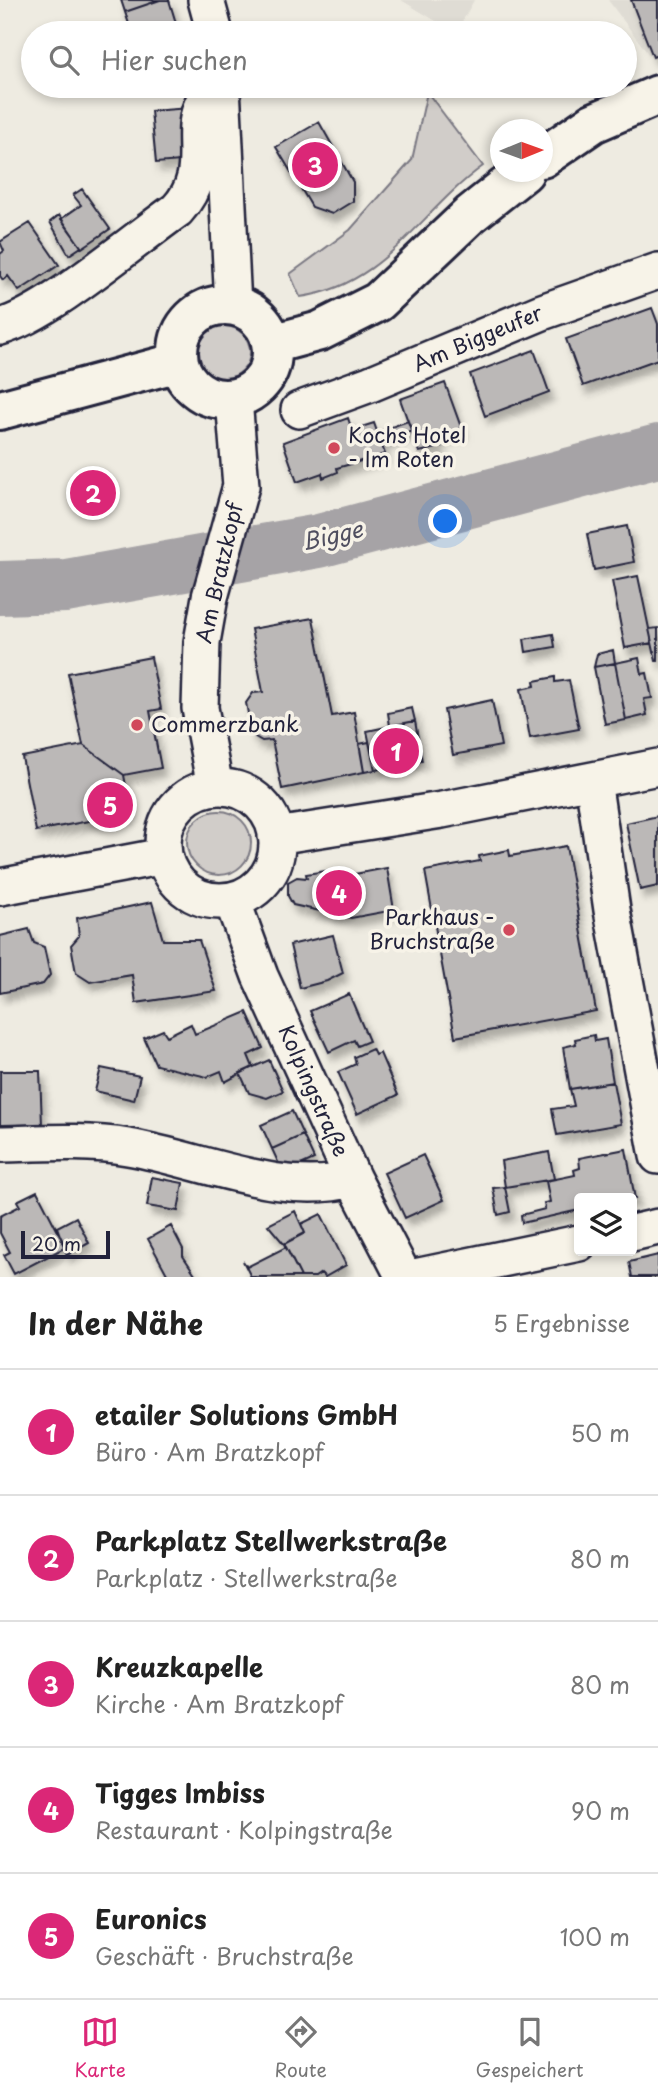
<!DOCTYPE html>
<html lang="de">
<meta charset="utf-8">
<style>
body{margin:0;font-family:"Playpen Sans",sans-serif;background:#f2f2f2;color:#222}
.controls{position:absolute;right:21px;bottom:21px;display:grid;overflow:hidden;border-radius:7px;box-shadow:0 4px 10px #0003}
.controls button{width:63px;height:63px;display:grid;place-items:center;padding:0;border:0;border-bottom:2px solid #e0e0e0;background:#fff;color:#222;font:35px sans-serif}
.compass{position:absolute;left:490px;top:119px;width:63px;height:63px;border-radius:50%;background:#fff;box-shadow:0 4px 10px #0003;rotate:89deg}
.scale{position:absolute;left:21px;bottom:18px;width:89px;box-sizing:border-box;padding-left:7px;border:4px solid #22223b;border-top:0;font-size:19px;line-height:24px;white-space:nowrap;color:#22223b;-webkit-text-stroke:5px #f7f3e8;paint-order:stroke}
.you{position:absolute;left:446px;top:522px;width:24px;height:24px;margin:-18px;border:5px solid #fff;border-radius:50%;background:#1a73e8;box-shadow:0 0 0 10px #1a73e833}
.badge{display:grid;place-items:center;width:46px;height:46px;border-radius:50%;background:#db2777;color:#fff;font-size:23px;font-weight:700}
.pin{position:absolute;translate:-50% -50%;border:4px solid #fff;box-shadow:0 2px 7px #0006}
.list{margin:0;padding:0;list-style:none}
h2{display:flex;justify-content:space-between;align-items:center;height:91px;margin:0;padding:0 28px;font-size:30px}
h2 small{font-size:23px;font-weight:400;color:#767676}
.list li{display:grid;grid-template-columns:46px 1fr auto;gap:21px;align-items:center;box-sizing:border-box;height:126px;padding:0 28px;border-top:2px solid #e0e0e0}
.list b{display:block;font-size:26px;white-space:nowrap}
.list p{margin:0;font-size:23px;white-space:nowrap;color:#767676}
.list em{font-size:23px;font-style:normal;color:#767676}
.icon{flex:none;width:38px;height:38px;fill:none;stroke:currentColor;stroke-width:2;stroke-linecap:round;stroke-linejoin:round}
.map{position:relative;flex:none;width:658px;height:1277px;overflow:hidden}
.search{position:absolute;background:#fff;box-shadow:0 4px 10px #0003;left:21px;right:21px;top:21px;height:77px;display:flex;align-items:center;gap:18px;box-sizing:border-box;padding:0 24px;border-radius:38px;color:#767676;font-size:26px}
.sheet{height:721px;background:#fff}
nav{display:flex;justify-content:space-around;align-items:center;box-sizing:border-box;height:98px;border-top:2px solid #e0e0e0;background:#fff;font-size:19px;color:#767676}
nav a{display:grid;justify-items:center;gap:4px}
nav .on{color:#db2777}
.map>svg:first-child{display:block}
.built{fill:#dfdcd4}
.green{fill:#d1cdc9;stroke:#7a7882;stroke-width:2}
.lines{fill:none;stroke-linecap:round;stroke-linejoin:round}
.river{stroke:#a6a3a6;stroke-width:54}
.building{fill:#bbb8b7;stroke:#22223b;stroke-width:2;filter:url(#shadow)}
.minor-casing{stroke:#22223b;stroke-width:40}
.major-casing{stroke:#22223b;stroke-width:44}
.minor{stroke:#f7f3e8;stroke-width:35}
.major{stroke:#f7f3e8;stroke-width:38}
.poi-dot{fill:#d1495b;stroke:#f7f3e8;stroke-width:2.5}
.labels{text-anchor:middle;stroke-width:7;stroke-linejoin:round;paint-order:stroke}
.street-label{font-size:21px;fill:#22223b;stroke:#f7f3e8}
.poi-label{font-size:21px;fill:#22223b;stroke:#f7f3e8;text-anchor:start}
.water-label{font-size:23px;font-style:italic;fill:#504f60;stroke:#f7f3e8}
</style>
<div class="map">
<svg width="658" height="1277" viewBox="0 0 658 1277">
<defs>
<filter id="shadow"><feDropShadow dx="4.5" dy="8" stdDeviation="3.5" flood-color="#0004"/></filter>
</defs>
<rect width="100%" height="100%" fill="#eeebe1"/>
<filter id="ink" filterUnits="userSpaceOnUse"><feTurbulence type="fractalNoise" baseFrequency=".0143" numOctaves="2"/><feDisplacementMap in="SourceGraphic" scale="14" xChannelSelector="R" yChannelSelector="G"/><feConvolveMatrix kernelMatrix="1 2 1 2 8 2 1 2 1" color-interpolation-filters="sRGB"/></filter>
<g filter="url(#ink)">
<path class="built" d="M 401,0 L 474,0 L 456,33 Z
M 608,0 L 658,0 L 658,57 L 652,59 Z"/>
<path class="green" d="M 427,92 L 483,166 C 419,212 385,286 300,297 L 290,274 L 350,230 L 412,160 Z
M198 352a26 26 0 1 1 52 0a26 26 0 1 1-52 0Z
M187 843a32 32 0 1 1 64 0a32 32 0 1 1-64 0Z"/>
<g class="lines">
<path class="river" d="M 0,588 L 66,586 L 319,541 L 658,451"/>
</g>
<path class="building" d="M 121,0 L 160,0 L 125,12 Z
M 160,0 L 169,0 L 179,33 L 132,33 L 125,12 Z
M 631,0 L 658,0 L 658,55 L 653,57 Z
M 189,108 L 193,160 L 156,163 L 151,111 Z
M 319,122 L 353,182 L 353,201 L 332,214 L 312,207 L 276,147 Z
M 82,189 L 110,229 L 82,248 L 61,219 L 81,205 L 73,195 Z
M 59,215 L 81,247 L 69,255 L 50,222 Z
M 30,223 L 59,265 L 19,291 L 8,276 L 3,280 L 0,276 L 0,254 L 4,251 L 0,242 Z
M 652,308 L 658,324 L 658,359 L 583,386 L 566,339 Z
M 534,350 L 549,392 L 485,416 L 470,374 Z
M 445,383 L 462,430 L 438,438 L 441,447 L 419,452 L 400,399 Z
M 348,418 L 352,430 L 374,423 L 385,454 L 337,468 L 338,472 L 323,478 L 322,473 L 297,482 L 283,442 Z
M 408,421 L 412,431 L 381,443 L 377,432 Z
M 627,526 L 634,562 L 594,570 L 587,534 Z
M 638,576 L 652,643 L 625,648 L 612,581 Z
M 313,618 L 332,716 L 354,712 L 364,772 L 282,789 L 272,740 L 262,741 L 252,735 L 246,703 L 253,693 L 263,692 L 251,629 Z
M 658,628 L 658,661 L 656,661 L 649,629 Z
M 553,634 L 555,647 L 526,652 L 524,639 Z
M 613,650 L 615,663 L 594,667 L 597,654 Z
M 151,657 L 161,709 L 150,711 L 161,768 L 124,775 L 83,745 L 68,673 Z
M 639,658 L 642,674 L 647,673 L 652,698 L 644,699 L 647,715 L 626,720 L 615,663 Z
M 615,663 L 626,720 L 605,724 L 594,667 Z
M 555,677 L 555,682 L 569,680 L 579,729 L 530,738 L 521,689 L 535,686 L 534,681 Z
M 492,700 L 501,746 L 453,755 L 444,710 Z
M 412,708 L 415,721 L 390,726 L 388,713 Z
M 415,721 L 422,761 L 375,770 L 367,731 Z
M 369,742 L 375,770 L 364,772 L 359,744 Z
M 83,745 L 124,775 L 131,813 L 36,831 L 22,757 Z
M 658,816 L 658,886 L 640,890 L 626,823 Z
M 566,846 L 596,1011 L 455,1037 L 425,871 L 480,861 L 479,856 L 509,850 L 510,856 Z
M 387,868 L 394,910 L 351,918 L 331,914 L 331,910 L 320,911 L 293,905 L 288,896 L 288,882 L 297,877 L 307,878 L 306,874 L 325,871 L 326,874 L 332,874 L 334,870 L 343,872 L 344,876 Z
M 152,902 L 163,940 L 199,940 L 216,991 L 136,1003 L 132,975 L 90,982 L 76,973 L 71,945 L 79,936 L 77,918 Z
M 29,929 L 34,943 L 44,947 L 50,975 L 43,984 L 0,993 L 0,936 Z
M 333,935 L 343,973 L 327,981 L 300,988 L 290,945 Z
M 349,994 L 369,1041 L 357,1046 L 354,1040 L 329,1052 L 310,1011 Z
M 247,1012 L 263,1048 L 248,1055 L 253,1067 L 225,1082 L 221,1071 L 207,1077 L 156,1065 L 144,1038 L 163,1030 L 167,1036 L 191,1024 L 195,1034 Z
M 594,1035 L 595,1041 L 606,1039 L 613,1082 L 570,1089 L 563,1047 L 576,1044 L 575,1039 Z
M 372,1049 L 375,1055 L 380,1053 L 398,1095 L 357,1114 L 338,1072 L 356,1064 L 354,1057 Z
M 269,1060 L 283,1091 L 267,1098 L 249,1093 L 240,1073 Z
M 101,1068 L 140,1076 L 134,1100 L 95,1091 Z
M 0,1071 L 40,1071 L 42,1125 L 0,1128 Z
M 613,1082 L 621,1124 L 557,1135 L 552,1109 L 574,1106 L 570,1089 Z
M 292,1111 L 303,1135 L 272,1149 L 261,1125 Z
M 303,1135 L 314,1159 L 283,1173 L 272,1149 Z
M 626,1149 L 635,1199 L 579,1198 L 579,1210 L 522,1223 L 521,1215 L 545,1209 L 544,1203 L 550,1202 L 546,1181 L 575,1175 L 574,1170 L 580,1168 L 579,1158 Z
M 549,1152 L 554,1179 L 505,1187 L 501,1161 Z
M 423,1155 L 444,1200 L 405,1218 L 384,1173 Z
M 152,1177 L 183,1183 L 178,1211 L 147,1206 Z
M 505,1187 L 510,1212 L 498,1215 L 493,1188 Z
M 37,1191 L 66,1247 L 14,1274 L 4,1255 L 10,1252 L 0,1233 L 0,1216 L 20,1206 L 17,1201 Z
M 295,1211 L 305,1233 L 284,1244 L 268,1225 Z
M 321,1214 L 346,1265 L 325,1277 L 321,1273 L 315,1277 L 301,1277 L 284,1244 L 305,1233 L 301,1224 Z
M 76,1217 L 89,1243 L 67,1255 L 57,1227 Z
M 171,1226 L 183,1249 L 183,1256 L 197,1277 L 161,1277 L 167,1274 L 148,1239 Z
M 286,1247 L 301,1277 L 251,1277 L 243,1261 L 247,1267 Z
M 658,1255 L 658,1277 L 632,1277 L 629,1262 Z"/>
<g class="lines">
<g class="minor-casing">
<path id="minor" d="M 206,0 L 215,33
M 222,86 L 233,306
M 0,327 C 47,315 134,240 177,210 C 214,170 184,135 205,99 L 223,94
M 299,410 L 370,384 L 542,312 L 658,271
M 593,780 L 612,910 L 658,1156
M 215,787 L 200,708 L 202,642 L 210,597 L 241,486 L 234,399
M163 844a57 57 0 1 1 114 0a57 57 0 1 1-114 0Z
M 276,836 L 442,810 L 658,767
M 0,887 L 164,856
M 232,900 L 260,976 L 353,1179 L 404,1277
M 0,1144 C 42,1143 87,1140 128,1147 C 201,1159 279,1198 353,1179
M 632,1233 L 658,1227
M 415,1277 L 579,1243"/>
</g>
<g class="major-casing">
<path id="major" d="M 542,158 L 593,123 L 658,95
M178 352a47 47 0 1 1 94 0a47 47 0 1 1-94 0Z
M 272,344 L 320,331 L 378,302 L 471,214 L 524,172
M 0,410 L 179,362"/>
</g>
<use href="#minor" class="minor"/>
<use href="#major" class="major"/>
</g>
</g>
<g class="poi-dot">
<circle cx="334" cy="448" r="7"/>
<circle cx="137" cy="725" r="7"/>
<circle cx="509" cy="930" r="7"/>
</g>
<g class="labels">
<g class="street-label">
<text transform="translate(478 339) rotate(-23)" y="7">Am Biggeufer</text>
<text transform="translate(220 573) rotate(-77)" y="7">Am Bratzkopf</text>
<text transform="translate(313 1091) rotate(66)" y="7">Kolpingstraße</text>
</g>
<g class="poi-label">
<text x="348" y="443">Kochs Hotel<tspan x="348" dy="24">- Im Roten</tspan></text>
<text x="151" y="732">Commerzbank</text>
<text x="495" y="925" text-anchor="end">Parkhaus -<tspan x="495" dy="24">Bruchstraße</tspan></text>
</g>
<g class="water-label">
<text transform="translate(332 536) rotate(-13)" y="8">Bigge</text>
</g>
</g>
</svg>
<div class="controls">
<button><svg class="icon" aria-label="layers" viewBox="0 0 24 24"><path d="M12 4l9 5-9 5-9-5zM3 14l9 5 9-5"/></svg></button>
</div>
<svg class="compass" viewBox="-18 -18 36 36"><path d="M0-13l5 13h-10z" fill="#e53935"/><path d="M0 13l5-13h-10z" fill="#767676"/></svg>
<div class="scale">20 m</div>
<div class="you"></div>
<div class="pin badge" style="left:396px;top:751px">1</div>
<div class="pin badge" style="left:93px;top:493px">2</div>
<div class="pin badge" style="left:315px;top:165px">3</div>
<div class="pin badge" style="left:339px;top:893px">4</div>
<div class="pin badge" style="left:110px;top:805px">5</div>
<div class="search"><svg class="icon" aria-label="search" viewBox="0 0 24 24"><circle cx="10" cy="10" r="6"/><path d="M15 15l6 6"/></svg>Hier suchen</div>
</div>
<section class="sheet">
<h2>In der Nähe<small>5 Ergebnisse</small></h2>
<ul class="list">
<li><span class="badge">1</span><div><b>etailer Solutions GmbH</b><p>Büro · Am Bratzkopf</p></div><em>50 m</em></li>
<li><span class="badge">2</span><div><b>Parkplatz Stellwerkstraße</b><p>Parkplatz · Stellwerkstraße</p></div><em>80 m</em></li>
<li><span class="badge">3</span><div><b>Kreuzkapelle</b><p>Kirche · Am Bratzkopf</p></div><em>80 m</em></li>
<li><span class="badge">4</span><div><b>Tigges Imbiss</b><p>Restaurant · Kolpingstraße</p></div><em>90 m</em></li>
<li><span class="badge">5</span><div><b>Euronics</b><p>Geschäft · Bruchstraße</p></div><em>100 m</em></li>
</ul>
</section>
<nav>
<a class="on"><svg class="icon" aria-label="map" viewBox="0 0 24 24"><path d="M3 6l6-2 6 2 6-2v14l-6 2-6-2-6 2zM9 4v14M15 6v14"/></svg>Karte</a>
<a><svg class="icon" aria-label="directions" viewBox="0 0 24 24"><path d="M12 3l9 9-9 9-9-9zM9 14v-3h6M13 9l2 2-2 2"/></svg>Route</a>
<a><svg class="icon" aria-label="saved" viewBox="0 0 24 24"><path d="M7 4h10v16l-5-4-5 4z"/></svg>Gespeichert</a>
</nav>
